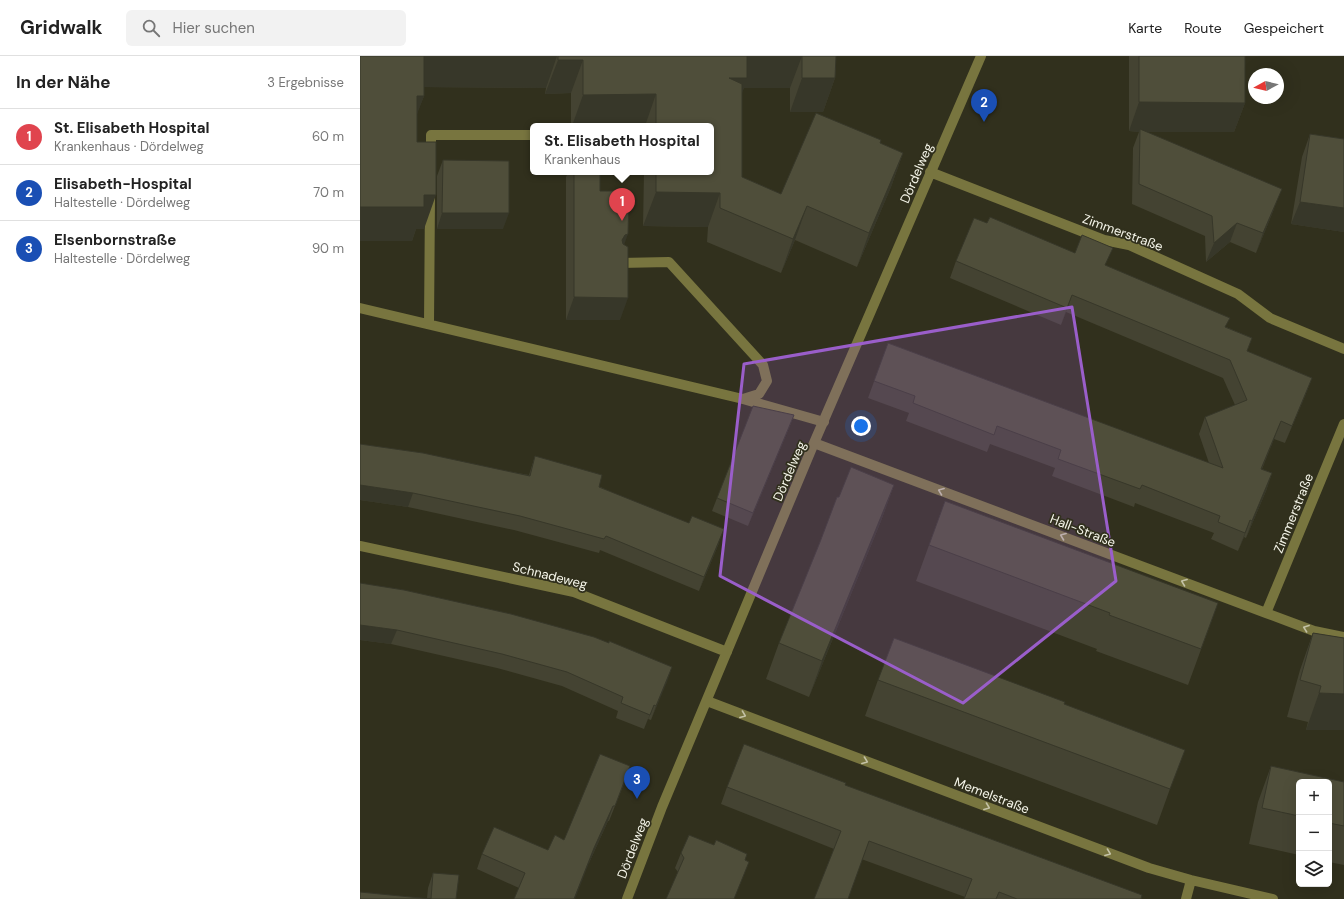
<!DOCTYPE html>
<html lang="de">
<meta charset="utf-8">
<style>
body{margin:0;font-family:"DM Sans",sans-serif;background:#f2f2f2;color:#222}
.controls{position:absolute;right:12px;bottom:12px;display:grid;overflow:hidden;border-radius:6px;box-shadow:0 4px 16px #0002}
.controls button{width:36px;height:36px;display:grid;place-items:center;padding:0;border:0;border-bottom:1px solid #e0e0e0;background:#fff;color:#222;font:20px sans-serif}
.compass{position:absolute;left:888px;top:12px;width:36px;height:36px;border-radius:50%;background:#fff;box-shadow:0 4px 16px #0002;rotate:262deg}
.you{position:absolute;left:501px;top:370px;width:14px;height:14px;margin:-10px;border:3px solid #fff;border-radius:50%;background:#1a73e8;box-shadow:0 0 0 6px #1a73e833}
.badge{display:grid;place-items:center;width:26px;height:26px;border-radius:50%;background:#755881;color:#fff;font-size:13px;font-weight:700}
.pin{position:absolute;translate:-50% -33px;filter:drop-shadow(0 1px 2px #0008)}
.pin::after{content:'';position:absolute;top:21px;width:14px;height:12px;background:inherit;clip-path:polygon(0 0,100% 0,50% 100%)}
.popup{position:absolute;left:170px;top:67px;width:184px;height:52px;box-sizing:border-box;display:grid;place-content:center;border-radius:6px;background:#fff;filter:drop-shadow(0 1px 3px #0005);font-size:13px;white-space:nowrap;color:#767676}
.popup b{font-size:15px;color:#222}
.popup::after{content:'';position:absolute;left:50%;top:100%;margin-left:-8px;border:8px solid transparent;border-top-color:#fff}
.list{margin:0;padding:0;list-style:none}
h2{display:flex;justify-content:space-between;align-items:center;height:52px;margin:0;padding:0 16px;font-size:17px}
h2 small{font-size:13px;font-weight:400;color:#767676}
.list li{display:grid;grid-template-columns:26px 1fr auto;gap:12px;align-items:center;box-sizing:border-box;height:56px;padding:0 16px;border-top:1px solid #e0e0e0}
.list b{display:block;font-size:15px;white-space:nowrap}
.list p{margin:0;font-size:13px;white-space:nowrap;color:#767676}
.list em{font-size:13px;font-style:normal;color:#767676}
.icon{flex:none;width:22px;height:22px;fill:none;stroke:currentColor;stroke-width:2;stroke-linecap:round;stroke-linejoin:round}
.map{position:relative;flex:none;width:984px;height:843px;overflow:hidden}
header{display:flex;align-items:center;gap:24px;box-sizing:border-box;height:56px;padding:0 20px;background:#fff;border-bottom:1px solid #e0e0e0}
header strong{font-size:19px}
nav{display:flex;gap:22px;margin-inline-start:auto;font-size:14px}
.search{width:280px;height:36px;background:#f2f2f2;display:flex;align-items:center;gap:10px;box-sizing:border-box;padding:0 14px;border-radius:6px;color:#767676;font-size:15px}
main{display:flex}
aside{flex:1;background:#fff}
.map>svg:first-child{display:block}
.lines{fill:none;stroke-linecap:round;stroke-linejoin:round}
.service{stroke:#78753f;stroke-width:10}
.minor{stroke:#78753f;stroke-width:10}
.wall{fill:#444332}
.shaded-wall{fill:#373729}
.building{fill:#4f4e3a;stroke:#373729}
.oneway{stroke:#c4c2a6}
.marked{fill:#9a5eca;fill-opacity:0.2;stroke:#9a5eca;stroke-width:3;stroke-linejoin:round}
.labels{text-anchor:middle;stroke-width:3.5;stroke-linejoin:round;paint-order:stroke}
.street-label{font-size:13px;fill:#f6f6ea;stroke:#31301d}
</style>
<header>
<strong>Gridwalk</strong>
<div class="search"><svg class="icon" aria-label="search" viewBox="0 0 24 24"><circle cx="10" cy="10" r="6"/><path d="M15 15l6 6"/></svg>Hier suchen</div>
<nav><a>Karte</a><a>Route</a><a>Gespeichert</a></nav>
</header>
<main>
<aside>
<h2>In der Nähe<small>3 Ergebnisse</small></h2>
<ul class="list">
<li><span class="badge" style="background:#e0444e">1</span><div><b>St. Elisabeth Hospital</b><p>Krankenhaus · Dördelweg</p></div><em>60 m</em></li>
<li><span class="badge" style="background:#1a4fb4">2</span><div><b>Elisabeth-Hospital</b><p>Haltestelle · Dördelweg</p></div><em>70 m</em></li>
<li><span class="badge" style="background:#1a4fb4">3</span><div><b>Elsenbornstraße</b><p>Haltestelle · Dördelweg</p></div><em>90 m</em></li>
</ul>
</aside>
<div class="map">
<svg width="984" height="843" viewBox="0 0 984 843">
<rect width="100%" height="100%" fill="#31301d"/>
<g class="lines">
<path class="service" d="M 71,98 L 71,79 L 173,79
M 260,207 L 309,206 L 403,309 L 407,325 L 399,338 L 383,343
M 0,252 L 383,343 L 464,366
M 69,268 L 70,142"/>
<path class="minor" d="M 570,116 L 744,184 L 769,189 L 878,238 L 910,262 L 984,293
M 454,387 L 906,557 L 954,575 L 984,581
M 0,490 L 214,536 L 367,596
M 906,557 L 984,368
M 347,645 L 789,812 L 831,824 L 913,843
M 267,843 L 302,751 L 454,387 L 621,0
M 826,843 L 831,824"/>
</g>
<path class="wall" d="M 0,0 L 476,0 L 475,22 L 463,56 L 430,56 L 430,32 L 384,32 L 382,35 L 382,121 L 421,138 L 520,87 L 543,97 L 531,131 L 497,211 L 435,184 L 421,217 L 347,186 L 348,171 L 283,170 L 284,116 L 351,116 L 351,70 L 211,70 L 211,37 L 185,38 L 186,32 L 64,31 L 64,40 L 57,57 L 57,86 L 64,173 L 56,173 L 52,185 L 0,185 Z
M 769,0 L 885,0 L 885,47 L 874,76 L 787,76 L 914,153 L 896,197 L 870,186 L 846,206 L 845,180 L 772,148 L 773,92 L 779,76 L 769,75 Z
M 950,78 L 984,83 L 984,176 L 931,168 L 942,101 Z
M 83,104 L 143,173 L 77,173 L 77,120 Z
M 208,116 L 240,116 L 240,135 L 264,189 L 260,264 L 206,264 L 206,121 Z
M 627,167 L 746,210 L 866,271 L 892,282 L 887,295 L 952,322 L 945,340 L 925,387 L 914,383 L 902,413 L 912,417 L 906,435 L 886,482 L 884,481 L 878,495 L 851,483 L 854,477 L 775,447 L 774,451 L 692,420 L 695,412 L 630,388 L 627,396 L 546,365 L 549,357 L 508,342 L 528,287 L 849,407 L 839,378 L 845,361 L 875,349 L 863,322 L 706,256 L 701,269 L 590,222 L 596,205 Z
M 434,359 L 429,372 L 388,470 L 352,455 L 357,442 Z
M 0,388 L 169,419 L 175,400 L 359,487 L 339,535 L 240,494 L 239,497 L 154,474 L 48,451 L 0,444 Z
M 534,429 L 521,465 L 449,641 L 406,623 L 419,587 L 479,441 Z
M 585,445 L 858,547 L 828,629 L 736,595 L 737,593 L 556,525 Z
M 0,527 L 249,587 L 312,611 L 291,664 L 288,663 L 284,673 L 256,662 L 258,655 L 202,630 L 137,612 L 31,588 L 0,584 Z
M 953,577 L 984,582 L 984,674 L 946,674 L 948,666 L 927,661 L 940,614 Z
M 518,624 L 704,648 L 811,730 L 797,769 L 505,660 Z
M 911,710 L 984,726 L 984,809 L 969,806 L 969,726 L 939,726 L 939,799 L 889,788 L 898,746 Z
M 265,725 L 249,765 L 248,765 L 229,807 L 159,832 L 117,813 L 122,798 L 188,794 L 204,784 Z
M 485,729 L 781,843 L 604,843 L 605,841 L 474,793 L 361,748 L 367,731 Z
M 321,797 L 385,804 L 383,821 L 318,816 L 315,812 Z
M 73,817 L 96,843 L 67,842 L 68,832 Z"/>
<path class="shaded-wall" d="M 63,0 L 197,0 L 186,32 L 51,31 Z
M 386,0 L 442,0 L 430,32 L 384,32 L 375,56 L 369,22 Z
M 198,4 L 223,4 L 211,37 L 185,38 Z
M 442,22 L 475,22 L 463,56 L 430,56 Z
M 296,38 L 285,70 L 212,70 L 223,39 Z
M 57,40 L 64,40 L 51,74 Z
M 779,46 L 885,47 L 874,76 L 780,76 L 780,73 L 779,76 L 769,75 Z
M 543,97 L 531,131 L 497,211 L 509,177 Z
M 922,133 L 914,153 L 896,197 L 903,177 Z
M 296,136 L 360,137 L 348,171 L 283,170 Z
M 64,139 L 76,139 L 64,173 L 56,173 L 52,185 L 0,185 L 0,151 Z
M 940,146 L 984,152 L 984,176 L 931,168 Z
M 447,150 L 435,184 L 421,217 L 433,183 Z
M 82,157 L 149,157 L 143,173 L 77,173 Z
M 877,167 L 870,186 L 846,206 L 854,187 Z
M 268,178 L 260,200 L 262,184 L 265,179 Z
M 712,239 L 706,256 L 701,269 L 707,252 Z
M 214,241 L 268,242 L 260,264 L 206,264 Z
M 952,322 L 945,340 L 925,387 L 932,370 Z
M 434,359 L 429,372 L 388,470 L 393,457 Z
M 921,365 L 914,383 L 894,430 L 901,413 Z
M 912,417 L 906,435 L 886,482 L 892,465 Z
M 0,429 L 53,437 L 48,451 L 0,444 Z
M 534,429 L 521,465 L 449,641 L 462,605 Z
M 890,464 L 884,481 L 878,495 L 885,477 Z
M 364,473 L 359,487 L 339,535 L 344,521 Z
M 0,569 L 37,574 L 31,588 L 0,584 Z
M 312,611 L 307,626 L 291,664 L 296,650 Z
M 959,637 L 984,638 L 984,674 L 946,674 Z
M 294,649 L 288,663 L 284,673 L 290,659 Z
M 253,750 L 248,765 L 229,807 L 215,843 L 214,843 L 234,792 Z"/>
<path class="building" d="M 0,0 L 64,0 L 64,40 L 57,40 L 57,86 L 76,86 L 76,139 L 64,139 L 64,151 L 0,151 Z
M 198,0 L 387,0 L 387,22 L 369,22 L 382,28 L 382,121 L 421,138 L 456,57 L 521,84 L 520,87 L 543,97 L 509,177 L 447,150 L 433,183 L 360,152 L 360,137 L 296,136 L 296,116 L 351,116 L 351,70 L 296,70 L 296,38 L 223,39 L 223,4 L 198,4 Z
M 442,0 L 476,0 L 475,22 L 442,22 Z
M 779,0 L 885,0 L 885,47 L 779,46 Z
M 780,73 L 922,133 L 903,177 L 877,167 L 854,187 L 852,160 L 779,128 Z
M 950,78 L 984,83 L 984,152 L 940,146 Z
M 83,104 L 149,105 L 149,157 L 82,157 Z
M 214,116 L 240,116 L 240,135 L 269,135 L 268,178 L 265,179 L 262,184 L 263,188 L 268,191 L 268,242 L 214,241 Z
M 630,161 L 715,197 L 722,179 L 753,192 L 745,209 L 870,262 L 865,271 L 892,282 L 887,295 L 952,322 L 932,370 L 921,365 L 901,413 L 912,417 L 892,465 L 890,464 L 885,477 L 858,466 L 860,460 L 782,429 L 780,433 L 698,403 L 701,394 L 637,370 L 634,379 L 553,347 L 555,340 L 514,325 L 528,287 L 863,412 L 845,361 L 887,344 L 870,304 L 712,239 L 707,252 L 596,205 L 614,162 L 627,167 Z
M 393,350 L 434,359 L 393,457 L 357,442 Z
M 0,388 L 63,397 L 170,420 L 175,400 L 242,419 L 239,431 L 329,467 L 332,460 L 364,473 L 344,521 L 246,480 L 244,483 L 160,460 L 53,437 L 0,429 Z
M 491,411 L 534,429 L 462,605 L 419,587 L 460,486 L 477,441 L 479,441 Z
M 585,445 L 858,547 L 841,593 L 749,559 L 750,557 L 569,489 Z
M 0,527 L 44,534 L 151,558 L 234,581 L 249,587 L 249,585 L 312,611 L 296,650 L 294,649 L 290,659 L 261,647 L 263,641 L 207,616 L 142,598 L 37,574 L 0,569 Z
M 953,577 L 984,582 L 984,638 L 959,637 L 961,630 L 940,624 Z
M 534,582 L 705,646 L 704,648 L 825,694 L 810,733 L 518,624 Z
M 384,688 L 486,727 L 485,729 L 782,839 L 781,843 L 657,843 L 639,836 L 636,843 L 604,843 L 612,823 L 509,785 L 488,843 L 454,843 L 481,775 L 367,731 Z
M 240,698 L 270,710 L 255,750 L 253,750 L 234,792 L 214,843 L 154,843 L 165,817 L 122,798 L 134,771 L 188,794 L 195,779 L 204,784 Z
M 911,710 L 984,726 L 984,770 L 969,767 L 969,726 L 939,726 L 939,760 L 902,752 Z
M 329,779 L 354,789 L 356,784 L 387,798 L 385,804 L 389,806 L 374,843 L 306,843 L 324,802 L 321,797 Z
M 73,817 L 99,819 L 96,843 L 0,843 L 0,836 L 71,843 Z"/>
<defs><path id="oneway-chevron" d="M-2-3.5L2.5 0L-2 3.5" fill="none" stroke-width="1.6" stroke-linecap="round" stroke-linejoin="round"/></defs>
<g class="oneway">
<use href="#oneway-chevron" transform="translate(581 435) rotate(-159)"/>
<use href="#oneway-chevron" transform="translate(703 480) rotate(-159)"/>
<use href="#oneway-chevron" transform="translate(824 526) rotate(-159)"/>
<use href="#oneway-chevron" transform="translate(946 572) rotate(-160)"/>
<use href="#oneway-chevron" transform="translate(383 659) rotate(21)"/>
<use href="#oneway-chevron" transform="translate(505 705) rotate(21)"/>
<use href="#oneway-chevron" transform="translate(627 751) rotate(21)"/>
<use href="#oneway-chevron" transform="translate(748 797) rotate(21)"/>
</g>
<path class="marked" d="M 712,251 L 756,525 L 603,647 L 360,520 L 384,308 Z"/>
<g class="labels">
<g class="street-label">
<text transform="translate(556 117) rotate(-67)" y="5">Dördelweg</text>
<text transform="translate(763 176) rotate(20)" y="5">Zimmerstraße</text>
<text transform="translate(429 415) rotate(-67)" y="5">Dördelweg</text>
<text transform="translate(933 457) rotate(-68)" y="5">Zimmerstraße</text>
<text transform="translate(723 474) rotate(21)" y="5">Hall-Straße</text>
<text transform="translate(190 519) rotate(14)" y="5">Schnadeweg</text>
<text transform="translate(632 739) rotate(21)" y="5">Memelstraße</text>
<text transform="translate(272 792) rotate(-69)" y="5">Dördelweg</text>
</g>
</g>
</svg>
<div class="controls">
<button>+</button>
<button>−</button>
<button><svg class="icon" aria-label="layers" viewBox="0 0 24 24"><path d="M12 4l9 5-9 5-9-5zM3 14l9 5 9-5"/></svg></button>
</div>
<svg class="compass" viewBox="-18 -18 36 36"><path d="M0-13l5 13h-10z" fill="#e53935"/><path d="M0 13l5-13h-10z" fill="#767676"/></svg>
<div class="you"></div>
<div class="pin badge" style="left:262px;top:165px;background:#e0444e">1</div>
<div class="popup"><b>St. Elisabeth Hospital</b>Krankenhaus</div>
<div class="pin badge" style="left:624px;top:66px;background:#1a4fb4">2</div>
<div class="pin badge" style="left:277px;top:743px;background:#1a4fb4">3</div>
</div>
</main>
